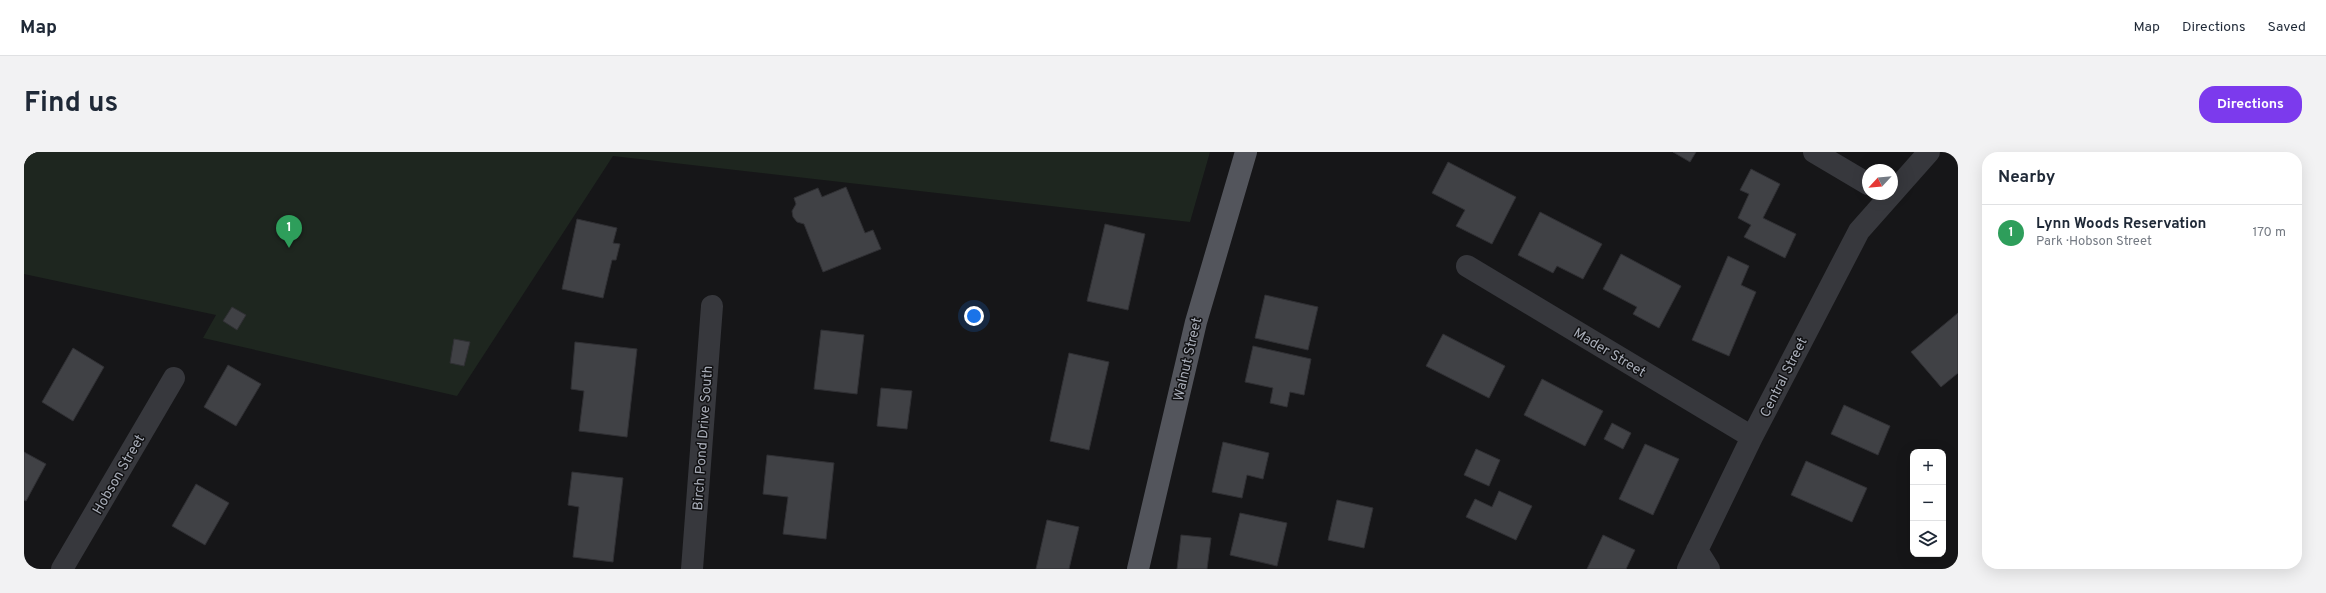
<!DOCTYPE html>
<meta charset="utf-8">
<style>
body{margin:0;font-family:Overpass,sans-serif;background:#f2f2f3;color:#1f2937}
.controls{position:absolute;right:12px;bottom:12px;display:grid;overflow:hidden;border-radius:8px;box-shadow:0 4px 16px #0002}
.controls button{width:36px;height:36px;display:grid;place-items:center;padding:0;border:0;border-bottom:1px solid #e0e1e3;background:#fff;color:#1f2937;font:20px sans-serif}
.compass{position:absolute;left:1838px;top:12px;width:36px;height:36px;border-radius:50%;background:#fff;box-shadow:0 4px 16px #0002;rotate:244deg}
.you{position:absolute;left:950px;top:164px;width:14px;height:14px;margin:-10px;border:3px solid #fff;border-radius:50%;background:#1a73e8;box-shadow:0 0 0 6px #1a73e833}
.badge{display:grid;place-items:center;width:26px;height:26px;border-radius:50%;background:#7c3aed;color:#fff;font-size:13px;font-weight:700}
.pin{position:absolute;translate:-50% -33px;filter:drop-shadow(0 1px 2px #0008)}
.pin::after{content:'';position:absolute;top:21px;width:14px;height:12px;background:inherit;clip-path:polygon(0 0,100% 0,50% 100%)}
.list{margin:0;padding:0;list-style:none}
h2{display:flex;justify-content:space-between;align-items:center;height:52px;margin:0;padding:0 16px;font-size:17px}
h2 small{font-size:13px;font-weight:400;color:#747a83}
.list li{display:grid;grid-template-columns:26px 1fr auto;gap:12px;align-items:center;box-sizing:border-box;height:56px;padding:0 16px;border-top:1px solid #e0e1e3}
.list b{display:block;font-size:15px;white-space:nowrap}
.list p{margin:0;font-size:13px;white-space:nowrap;color:#747a83}
.list em{font-size:13px;font-style:normal;color:#747a83}
.icon{flex:none;width:22px;height:22px;fill:none;stroke:currentColor;stroke-width:2;stroke-linecap:round;stroke-linejoin:round}
.map{position:relative;flex:none;width:1934px;height:417px;overflow:hidden;border-radius:16px}
header{display:flex;align-items:center;gap:24px;box-sizing:border-box;height:56px;padding:0 20px;background:#fff;border-bottom:1px solid #e0e1e3}
header strong{font-size:19px}
nav{display:flex;gap:22px;margin-inline-start:auto;font-size:14px}
.intro{display:flex;align-items:center;justify-content:space-between;box-sizing:border-box;height:96px;padding:0 24px}
h1{margin:0;font-size:28px}
.button{padding:10px 18px;border-radius:16px;background:#7c3aed;color:#fff;font-size:14px;font-weight:700}
main{display:flex;gap:24px;padding:0 24px}
aside{flex:1;background:#fff;border-radius:16px;box-shadow:0 4px 16px #0002}
.map>svg:first-child{display:block}
.green{fill:#1e261f}
.building{fill:#404145;stroke:#303034}
.lines{fill:none;stroke-linecap:round;stroke-linejoin:round}
.minor{stroke:#37383d;stroke-width:22}
.major{stroke:#53555c;stroke-width:22}
.labels{text-anchor:middle;stroke-width:3;stroke-linejoin:round;paint-order:stroke}
.street-label{font-size:14px;fill:#a8adb8;stroke:#111113}
</style>
<header>
<strong>Map</strong>
<nav><a>Map</a><a>Directions</a><a>Saved</a></nav>
</header>
<div class="intro"><h1>Find us</h1><a class="button">Directions</a></div>
<main>
<div class="map">
<svg width="1934" height="417" viewBox="0 0 1934 417">
<rect width="100%" height="100%" fill="#161618"/>
<path class="green" d="M 0,0 L 1186,0 L 1166,70 L 589,4 L 433,244 L 179,186 L 192,163 L 0,122 Z"/>
<path class="building" d="M 1649,0 L 1672,0 L 1666,10 Z
M 1424,10 L 1492,45 L 1468,92 L 1432,74 L 1441,58 L 1408,41 Z
M 1727,17 L 1756,32 L 1739,66 L 1772,82 L 1761,106 L 1720,85 L 1727,73 L 1714,66 L 1725,42 L 1716,38 Z
M 822,35 L 841,81 L 849,78 L 857,97 L 799,120 L 780,72 L 773,70 L 769,65 L 768,59 L 772,52 L 770,46 L 794,36 L 798,45 Z
M 1516,60 L 1578,92 L 1559,127 L 1533,114 L 1529,121 L 1494,103 Z
M 553,67 L 593,76 L 589,91 L 596,92 L 592,108 L 588,108 L 579,146 L 538,137 Z
M 1081,72 L 1121,82 L 1104,158 L 1063,149 Z
M 1597,102 L 1657,134 L 1635,176 L 1609,162 L 1613,155 L 1579,137 Z
M 1704,104 L 1725,114 L 1717,133 L 1732,140 L 1705,204 L 1668,188 Z
M 1241,143 L 1294,155 L 1284,198 L 1231,186 Z
M 208,155 L 222,163 L 213,178 L 199,169 Z
M 1934,161 L 1934,221 L 1917,235 L 1887,200 Z
M 797,178 L 840,183 L 833,242 L 790,237 Z
M 1419,182 L 1481,214 L 1465,246 L 1402,214 Z
M 430,187 L 446,190 L 440,214 L 426,211 Z
M 551,190 L 613,197 L 603,285 L 555,279 L 560,239 L 547,237 Z
M 1229,194 L 1287,207 L 1280,243 L 1266,240 L 1263,255 L 1246,251 L 1249,236 L 1221,230 Z
M 49,196 L 80,215 L 49,269 L 18,250 Z
M 1045,201 L 1085,210 L 1065,298 L 1026,289 Z
M 204,213 L 237,232 L 212,274 L 180,255 Z
M 1518,227 L 1579,259 L 1561,294 L 1500,263 Z
M 857,236 L 888,239 L 883,277 L 853,274 Z
M 1820,253 L 1866,274 L 1854,303 L 1807,282 Z
M 1588,271 L 1607,281 L 1599,297 L 1580,287 Z
M 1199,290 L 1245,301 L 1239,327 L 1223,323 L 1218,346 L 1188,340 Z
M 1621,292 L 1655,307 L 1629,363 L 1595,347 Z
M 1452,297 L 1476,308 L 1465,334 L 1440,323 Z
M 0,300 L 22,312 L 2,349 L 0,348 Z
M 743,303 L 810,311 L 802,387 L 759,382 L 764,345 L 739,342 Z
M 1782,309 L 1843,336 L 1828,370 L 1767,343 Z
M 548,320 L 599,326 L 589,410 L 549,405 L 555,355 L 544,353 Z
M 172,332 L 205,351 L 181,393 L 148,374 Z
M 1475,339 L 1508,354 L 1492,388 L 1442,365 L 1451,347 L 1468,355 Z
M 1313,348 L 1349,356 L 1340,396 L 1304,388 Z
M 1216,361 L 1263,371 L 1253,414 L 1206,403 Z
M 1023,368 L 1055,375 L 1045,417 L 1012,417 Z
M 1157,383 L 1187,386 L 1183,417 L 1153,417 Z
M 1579,383 L 1611,398 L 1602,417 L 1563,417 Z"/>
<g class="lines">
<path class="minor" d="M 1790,0 L 1844,32
M 1443,114 L 1728,285
M 1673,398 L 1685,417
M 38,417 L 150,226
M 668,417 L 688,154
M 1664,417 L 1728,285 L 1835,79 L 1905,0"/>
<path class="major" d="M 1114,417 L 1172,170 L 1222,0"/>
</g>
<g class="labels">
<g class="street-label">
<text transform="translate(1586 200) rotate(31)" y="5">Mader Street</text>
<text transform="translate(1163 207) rotate(-77)" y="5">Walnut Street</text>
<text transform="translate(1759 225) rotate(-63)" y="5">Central Street</text>
<text transform="translate(678 286) rotate(-86)" y="5">Birch Pond Drive South</text>
<text transform="translate(94 322) rotate(-60)" y="5">Hobson Street</text>
</g>
</g>
</svg>
<div class="controls">
<button>+</button>
<button>−</button>
<button><svg class="icon" aria-label="layers" viewBox="0 0 24 24"><path d="M12 4l9 5-9 5-9-5zM3 14l9 5 9-5"/></svg></button>
</div>
<svg class="compass" viewBox="-18 -18 36 36"><path d="M0-13l5 13h-10z" fill="#e53935"/><path d="M0 13l5-13h-10z" fill="#747a83"/></svg>
<div class="you"></div>
<div class="pin badge" style="left:265px;top:96px;background:#2e9e5b">1</div>
</div>
<aside>
<h2>Nearby<small></small></h2>
<ul class="list">
<li><span class="badge" style="background:#2e9e5b">1</span><div><b>Lynn Woods Reservation</b><p>Park · Hobson Street</p></div><em>170 m</em></li>
</ul>
</aside>
</main>
